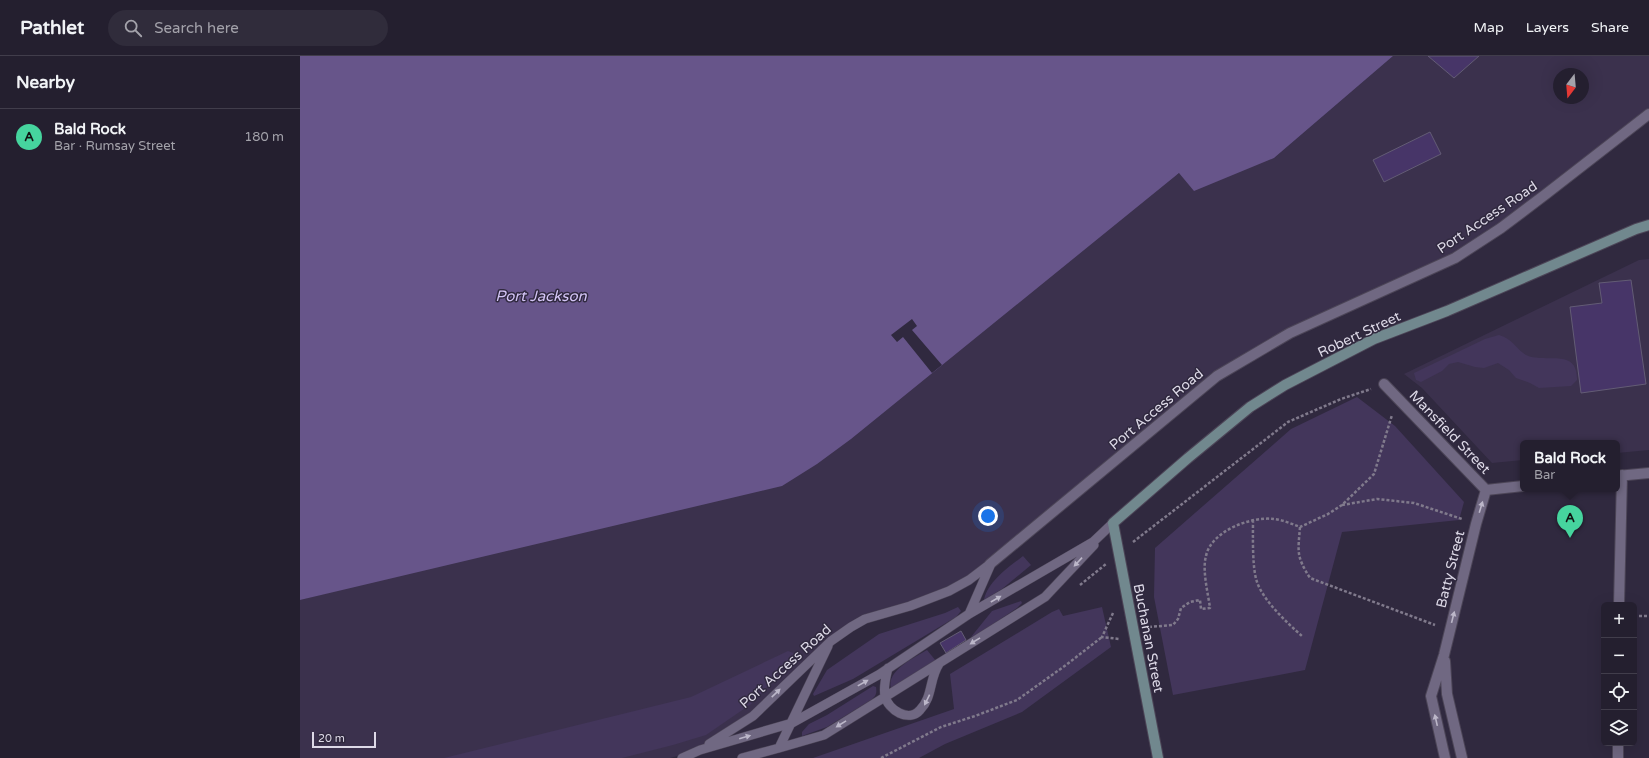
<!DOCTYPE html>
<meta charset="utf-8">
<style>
body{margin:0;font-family:"Varela Round",sans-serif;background:#302c3b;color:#f1f3f6}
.controls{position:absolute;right:12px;bottom:12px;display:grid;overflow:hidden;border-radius:6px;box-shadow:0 4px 16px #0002}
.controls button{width:36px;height:36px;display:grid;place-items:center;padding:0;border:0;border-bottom:1px solid #413d4b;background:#241f2f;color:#f1f3f6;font:20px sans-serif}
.compass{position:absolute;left:1253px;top:12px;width:36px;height:36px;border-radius:50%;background:#241f2f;box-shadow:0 4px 16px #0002;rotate:196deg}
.scale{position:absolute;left:12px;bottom:10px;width:64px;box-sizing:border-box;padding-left:4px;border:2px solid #ddd9e7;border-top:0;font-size:11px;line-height:14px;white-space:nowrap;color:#ddd9e7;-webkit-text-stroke:3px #30293f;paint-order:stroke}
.you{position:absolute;left:688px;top:460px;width:14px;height:14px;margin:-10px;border:3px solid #fff;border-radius:50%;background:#1a73e8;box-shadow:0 0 0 6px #1a73e833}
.badge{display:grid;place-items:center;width:26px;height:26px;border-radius:50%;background:#46d49e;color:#111;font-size:13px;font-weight:700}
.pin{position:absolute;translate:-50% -33px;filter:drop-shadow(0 1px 2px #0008)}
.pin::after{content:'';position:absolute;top:21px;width:14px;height:12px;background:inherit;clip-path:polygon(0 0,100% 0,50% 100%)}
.popup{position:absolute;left:1220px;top:384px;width:100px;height:52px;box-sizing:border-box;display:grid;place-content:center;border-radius:6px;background:#241f2f;filter:drop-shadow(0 1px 3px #0005);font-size:13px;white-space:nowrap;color:#a3a2aa}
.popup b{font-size:15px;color:#f1f3f6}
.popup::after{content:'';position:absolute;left:50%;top:100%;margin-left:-8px;border:8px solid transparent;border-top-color:#241f2f}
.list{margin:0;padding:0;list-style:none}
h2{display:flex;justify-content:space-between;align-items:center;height:52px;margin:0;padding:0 16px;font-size:17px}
h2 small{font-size:13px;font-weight:400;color:#a3a2aa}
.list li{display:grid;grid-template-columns:26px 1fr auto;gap:12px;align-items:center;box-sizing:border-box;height:56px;padding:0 16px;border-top:1px solid #413d4b}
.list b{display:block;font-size:15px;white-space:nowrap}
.list p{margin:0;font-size:13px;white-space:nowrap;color:#a3a2aa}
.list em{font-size:13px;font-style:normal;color:#a3a2aa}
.icon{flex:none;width:22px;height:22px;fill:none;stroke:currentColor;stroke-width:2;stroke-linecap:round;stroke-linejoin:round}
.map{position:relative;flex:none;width:1349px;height:702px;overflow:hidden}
header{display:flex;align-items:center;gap:24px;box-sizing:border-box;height:56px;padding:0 20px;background:#241f2f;border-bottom:1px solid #413d4b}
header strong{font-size:19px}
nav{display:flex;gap:22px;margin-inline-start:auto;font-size:14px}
.search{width:280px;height:36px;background:#302c3b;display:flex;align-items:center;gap:10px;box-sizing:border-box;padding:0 14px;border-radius:22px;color:#a3a2aa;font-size:15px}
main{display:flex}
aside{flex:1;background:#241f2f}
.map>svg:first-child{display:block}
.built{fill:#3b314d;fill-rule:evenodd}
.green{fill:#43365b}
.water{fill:#67558a}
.pier{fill:#30293f}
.building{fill:#473568;stroke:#635c75}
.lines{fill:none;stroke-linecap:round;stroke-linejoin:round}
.lane-casing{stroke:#4c4557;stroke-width:10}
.street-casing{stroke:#4c4557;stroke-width:12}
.secondary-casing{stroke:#4c4557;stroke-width:12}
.path{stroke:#807a8c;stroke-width:2.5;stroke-dasharray:3 2;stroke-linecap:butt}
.lane{stroke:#706882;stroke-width:9}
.street{stroke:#706882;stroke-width:10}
.secondary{stroke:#71888e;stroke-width:10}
.oneway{fill:#bcb7c9}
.labels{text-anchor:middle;stroke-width:3;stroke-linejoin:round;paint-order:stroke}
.street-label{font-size:14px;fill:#ddd9e7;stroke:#30293f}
.water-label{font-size:15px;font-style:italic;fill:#d4c5f6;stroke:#30293f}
</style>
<header>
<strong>Pathlet</strong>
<div class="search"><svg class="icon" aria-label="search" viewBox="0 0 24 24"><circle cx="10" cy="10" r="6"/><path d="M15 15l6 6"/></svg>Search here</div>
<nav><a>Map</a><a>Layers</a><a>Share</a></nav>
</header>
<main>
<aside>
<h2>Nearby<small></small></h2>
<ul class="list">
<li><span class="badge">A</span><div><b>Bald Rock</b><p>Bar · Rumsay Street</p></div><em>180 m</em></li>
</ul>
</aside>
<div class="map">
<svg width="1349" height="702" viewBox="0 0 1349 702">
<rect width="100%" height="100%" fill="#30293f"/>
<path class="built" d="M 1093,0 L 1349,0 L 1349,58 L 1155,202 L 990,277 L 917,320 L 669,524 L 551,571 L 453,660 L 400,694 L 370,702 L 0,702 L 0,544 L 71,526 L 880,117 L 974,102 ZM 1259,18 L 1283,18 L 1283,42 L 1259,42 Z
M 1349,203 L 1349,394 L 1317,397 L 1317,387 L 1223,387 L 1223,404 L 1192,407 L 1122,332 L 1104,318 L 1339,204 Z"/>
<path class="green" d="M 1199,279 C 1213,283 1216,293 1226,299 C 1245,308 1278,291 1277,324 L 1271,330 L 1239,332 L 1230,327 L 1216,322 L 1209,314 L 1198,307 L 1184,312 L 1175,311 L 1158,306 L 1149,308 L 1142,315 L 1121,326 L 1116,324 L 1114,317 L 1185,283 Z
M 1057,341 L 1095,370 L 1164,446 L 1159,464 L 1042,476 L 1005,614 L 873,639 L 854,541 L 855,492 L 991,373 Z
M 723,500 L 731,509 L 702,533 L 684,544 C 688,525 709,511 723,500 Z
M 721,545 L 722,547 L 717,552 L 677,579 L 671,581 L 692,555 Z
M 658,551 L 661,555 L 656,561 L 553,623 L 514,640 L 513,638 L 527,614 L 579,578 L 645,557 Z
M 802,551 L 811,591 L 722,656 L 645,688 L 619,702 L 513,702 L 654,653 L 650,618 L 752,556 L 759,553 L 763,560 Z
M 627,594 L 636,605 L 591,632 C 586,615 615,601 627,594 Z
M 488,595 L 496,598 L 454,646 L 406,679 L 373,689 L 322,702 L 144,702 L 391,641 Z
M 573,630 L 576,631 C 577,637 576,640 571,644 L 527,671 L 502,680 L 502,676 L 509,668 L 527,659 Z"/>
<path class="water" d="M 0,0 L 1093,0 L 974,102 L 894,135 L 879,117 L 551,383 L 517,408 L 482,430 L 0,544 Z"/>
<path class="pier" d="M 612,263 L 617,270 L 612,274 L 642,309 L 632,317 L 603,281 L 597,286 L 591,279 Z"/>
<path class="building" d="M 1128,0 L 1179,0 L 1154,22 Z
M 1130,76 L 1141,98 L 1084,126 L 1073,104 Z
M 1331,224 L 1346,328 L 1281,337 L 1270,251 L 1302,247 L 1299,227 Z
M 661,575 L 666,584 L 646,597 L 640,587 Z"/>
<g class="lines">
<g class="lane-casing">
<path id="lane" d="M 669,558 L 690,510
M 588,612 C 586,621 583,630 585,640 C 588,654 609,667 620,654 C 633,641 629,623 639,608
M 409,688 L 453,660 L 531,585 L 551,571 L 565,563 L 610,550 L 649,535 L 669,524 L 690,508
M 479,692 L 524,679 L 745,541 L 794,489
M 382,702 L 400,694 L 492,667 L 580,618 L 669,558 L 793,486 L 813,467
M 442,702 L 479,692 L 528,590"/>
</g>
<g class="street-casing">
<path id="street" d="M 1084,328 L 1186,434 L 1223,430
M 1317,420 L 1349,417
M 690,508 L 917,320 L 990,277 L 1155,202 L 1201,172 L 1246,138 L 1349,58
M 1319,549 L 1322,419
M 1145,605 L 1147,638 L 1162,702
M 1145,702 L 1131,640 L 1144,599 L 1176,468 L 1186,434
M 1318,702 L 1318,687"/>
</g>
<g class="secondary-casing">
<path id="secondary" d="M 858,702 L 813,467 L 888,402 L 950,351 L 985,329 L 1074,283 L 1147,255 L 1336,173 L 1349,169"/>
</g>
<path class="path" d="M 1042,449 L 1077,443 L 1114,447 L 1162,463
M 953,464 C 953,480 952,512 957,526 C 963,544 987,567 1002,580
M 1000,471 C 998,496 996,500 1010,522 L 1135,569
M 833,486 L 988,366 L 1041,343 L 1071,333
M 780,529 L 806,508
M 813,557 L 802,581 L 819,583
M 1334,560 L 1349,560
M 849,571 L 873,569 L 878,563 L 881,552 L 890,546 L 900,544 L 901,553 L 910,552 C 908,537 902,514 906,500 C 911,475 951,460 974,463 C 983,464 992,468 1000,471 L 1028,458 L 1042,449 L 1074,418 L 1092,359
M 581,702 L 641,671 L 675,660 L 717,644 L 766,609 L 802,581"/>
<use href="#lane" class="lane"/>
<use href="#street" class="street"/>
<use href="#secondary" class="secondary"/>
</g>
<defs><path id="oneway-solid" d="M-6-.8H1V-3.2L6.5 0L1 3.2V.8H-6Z"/></defs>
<g class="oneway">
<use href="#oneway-solid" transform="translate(1181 451) rotate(-73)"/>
<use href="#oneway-solid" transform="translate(778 506) rotate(133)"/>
<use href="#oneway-solid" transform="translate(696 543) rotate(-30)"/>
<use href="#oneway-solid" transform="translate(1153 561) rotate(-76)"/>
<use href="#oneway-solid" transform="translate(675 585) rotate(148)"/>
<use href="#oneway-solid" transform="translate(563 627) rotate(-29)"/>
<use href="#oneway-solid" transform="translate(476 637) rotate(-44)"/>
<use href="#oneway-solid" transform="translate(627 644) rotate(116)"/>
<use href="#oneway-solid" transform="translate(1136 664) rotate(-103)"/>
<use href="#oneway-solid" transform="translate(541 668) rotate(148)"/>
<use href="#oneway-solid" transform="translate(445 681) rotate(-16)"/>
</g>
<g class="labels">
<g class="street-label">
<text transform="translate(1187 161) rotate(-34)" y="5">Port Access Road</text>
<text transform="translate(1059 278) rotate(-25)" y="5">Robert Street</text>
<text transform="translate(856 353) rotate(-40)" y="5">Port Access Road</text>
<text transform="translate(1150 376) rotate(46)" y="5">Mansfield Street</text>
<text transform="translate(1150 513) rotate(-76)" y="5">Batty Street</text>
<text transform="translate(849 582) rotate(79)" y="5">Buchanan Street</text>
<text transform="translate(485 610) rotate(-42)" y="5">Port Access Road</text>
</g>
<g class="water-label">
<text x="241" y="245">Port Jackson</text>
</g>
</g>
</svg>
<div class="controls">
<button>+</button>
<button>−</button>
<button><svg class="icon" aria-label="locate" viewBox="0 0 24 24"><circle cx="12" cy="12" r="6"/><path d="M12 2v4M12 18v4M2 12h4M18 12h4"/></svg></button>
<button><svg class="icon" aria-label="layers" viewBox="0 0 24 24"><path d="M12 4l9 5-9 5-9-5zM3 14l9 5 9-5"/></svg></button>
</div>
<svg class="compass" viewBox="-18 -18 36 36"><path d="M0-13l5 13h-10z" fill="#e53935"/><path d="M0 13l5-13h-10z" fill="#a3a2aa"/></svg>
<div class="scale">20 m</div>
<div class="you"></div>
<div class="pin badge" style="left:1270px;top:482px">A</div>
<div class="popup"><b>Bald Rock</b>Bar</div>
</div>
</main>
